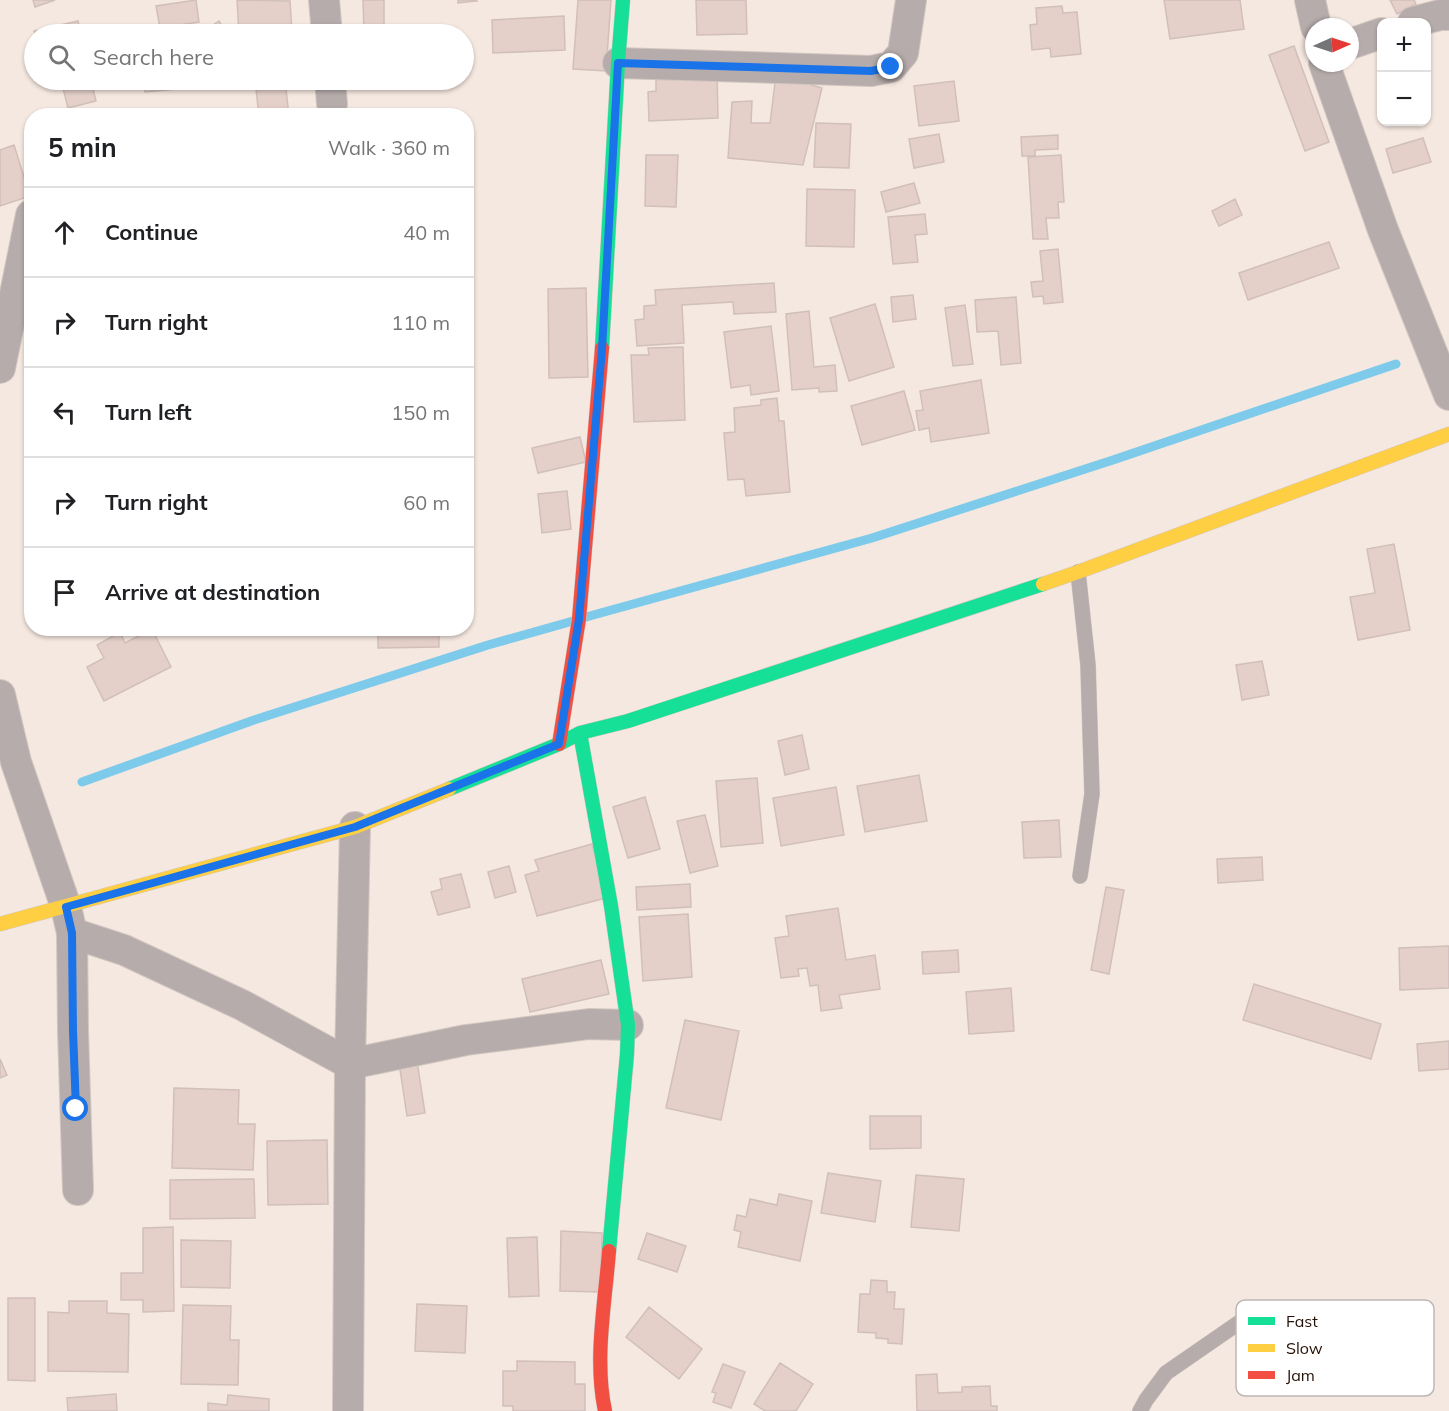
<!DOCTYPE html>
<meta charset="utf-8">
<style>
body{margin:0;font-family:Mulish,sans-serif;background:#f6f6f6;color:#202124}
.controls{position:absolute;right:18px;top:18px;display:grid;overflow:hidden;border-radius:12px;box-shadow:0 2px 4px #0004}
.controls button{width:54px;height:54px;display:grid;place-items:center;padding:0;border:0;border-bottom:2px solid #e0e0e0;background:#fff;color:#202124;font:30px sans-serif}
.compass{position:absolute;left:1305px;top:18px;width:54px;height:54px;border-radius:50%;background:#fff;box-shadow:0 2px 4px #0004;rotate:87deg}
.stop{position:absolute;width:18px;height:18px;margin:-14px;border:4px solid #1a73e8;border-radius:50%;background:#fff}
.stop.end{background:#1a73e8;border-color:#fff;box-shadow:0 2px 6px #0008}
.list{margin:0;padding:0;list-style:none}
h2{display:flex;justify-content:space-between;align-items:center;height:78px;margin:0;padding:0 24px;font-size:26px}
h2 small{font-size:20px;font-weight:400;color:#757577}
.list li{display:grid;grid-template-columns:39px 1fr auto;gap:18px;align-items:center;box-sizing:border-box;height:90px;padding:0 24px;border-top:2px solid #e0e0e0}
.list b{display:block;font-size:22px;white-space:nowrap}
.list em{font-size:20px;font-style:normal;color:#757577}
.icon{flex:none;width:33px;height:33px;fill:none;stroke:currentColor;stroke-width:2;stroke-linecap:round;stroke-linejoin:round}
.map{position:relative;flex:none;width:1449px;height:1411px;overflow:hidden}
.search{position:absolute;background:#fff;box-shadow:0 2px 4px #0004;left:24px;top:24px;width:450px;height:66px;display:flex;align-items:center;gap:15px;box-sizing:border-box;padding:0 21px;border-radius:33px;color:#757577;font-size:22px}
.panel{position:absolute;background:#fff;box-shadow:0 2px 4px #0004;left:24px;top:108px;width:450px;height:528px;border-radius:24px}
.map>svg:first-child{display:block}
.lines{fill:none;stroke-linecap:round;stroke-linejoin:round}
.stream{stroke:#7dcaea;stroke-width:9}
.building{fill:#e4cfc9;stroke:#d1bfba;stroke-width:1.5}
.lane-casing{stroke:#d2c6bf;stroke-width:16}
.street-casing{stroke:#d2c6bf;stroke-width:32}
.fast-casing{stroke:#d2c6bf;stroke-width:15}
.slow-casing{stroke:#d2c6bf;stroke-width:15}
.jam-casing{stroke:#d2c6bf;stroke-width:15}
.lane{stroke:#b6acac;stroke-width:15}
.street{stroke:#b6acac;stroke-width:30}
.fast{stroke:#16e098;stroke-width:14}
.slow{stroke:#ffcf43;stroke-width:14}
.jam{stroke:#f24e42;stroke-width:14}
.route{stroke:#1a73e8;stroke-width:8}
.key{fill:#fff;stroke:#bdb7b4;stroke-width:1.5}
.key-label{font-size:16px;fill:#241005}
</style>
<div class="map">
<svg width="1449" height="1411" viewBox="0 0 1449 1411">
<rect width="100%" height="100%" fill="#f5e8e0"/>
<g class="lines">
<path class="stream" d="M 586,617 L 872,538 L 1113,460 L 1396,364
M 82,782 L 254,720 L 488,645 L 573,621"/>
</g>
<path class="building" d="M 33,0 L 55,0 L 35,7 Z
M 196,0 L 199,22 L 160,28 L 156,6 Z
M 237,0 L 290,1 L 292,32 L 280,33 L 280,34 L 239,34 Z
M 363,0 L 384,0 L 384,34 L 344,34 L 344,33 L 364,33 Z
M 458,0 L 476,0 L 477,1 L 458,3 Z
M 578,0 L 611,0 L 606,71 L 573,69 Z
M 696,0 L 746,0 L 747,34 L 697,35 Z
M 1164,0 L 1240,0 L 1244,29 L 1170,39 Z
M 1390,0 L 1414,0 L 1416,4 L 1397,14 Z
M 1062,6 L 1063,13 L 1077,12 L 1081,54 L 1051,57 L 1050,48 L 1032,50 L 1030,25 L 1037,24 L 1036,8 Z
M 564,16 L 565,50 L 493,53 L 492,20 Z
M 78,21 L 81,34 L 35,34 L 34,31 Z
M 219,21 L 227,34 L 203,34 L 201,33 Z
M 1294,46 L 1329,142 L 1305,151 L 1269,55 Z
M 717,74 L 718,118 L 649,121 L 648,92 L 656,91 L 656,77 Z
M 776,75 L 822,88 L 803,165 L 728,158 L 732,102 L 752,101 L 751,123 L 770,123 Z
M 61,80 L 91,80 L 96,101 L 68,108 Z
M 144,80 L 197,80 L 198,87 L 145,92 Z
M 255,80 L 285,80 L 289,116 L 259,116 Z
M 954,81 L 959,121 L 919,126 L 914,86 Z
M 452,111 L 453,116 L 419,116 Z
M 816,123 L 851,124 L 849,168 L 814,167 Z
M 939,134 L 944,162 L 914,168 L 909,139 Z
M 1058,135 L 1058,149 L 1035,150 L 1035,156 L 1022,156 L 1021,137 Z
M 1423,138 L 1431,162 L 1393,173 L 1386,149 Z
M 32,141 L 32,162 L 26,143 Z
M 14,145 L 30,196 L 0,206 L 0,150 Z
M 646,155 L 678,155 L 676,207 L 645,206 Z
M 1061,155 L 1064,202 L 1058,202 L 1059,218 L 1046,218 L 1048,239 L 1033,239 L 1028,157 Z
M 914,183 L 920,203 L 886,212 L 881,192 Z
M 807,189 L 855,190 L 854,247 L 806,246 Z
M 1235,199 L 1242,215 L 1219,226 L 1212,211 Z
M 925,214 L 927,234 L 915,235 L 918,262 L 893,264 L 888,217 Z
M 1329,242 L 1339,268 L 1248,300 L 1239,273 Z
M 1058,249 L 1063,302 L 1044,304 L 1043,296 L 1033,297 L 1031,282 L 1043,281 L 1040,251 Z
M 774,283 L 776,312 L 734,314 L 733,302 L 682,305 L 684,343 L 637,346 L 635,320 L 644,319 L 644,306 L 656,305 L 655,290 Z
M 586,288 L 588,377 L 549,378 L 548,289 Z
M 913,295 L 916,319 L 893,322 L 891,297 Z
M 1016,297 L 1021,363 L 1001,365 L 998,331 L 977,332 L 975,300 Z
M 875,304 L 894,367 L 849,381 L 830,318 Z
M 965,305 L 973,364 L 953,366 L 945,308 Z
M 809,311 L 814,367 L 835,365 L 837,391 L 819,392 L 819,388 L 792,390 L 786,314 Z
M 771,326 L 779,391 L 751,395 L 750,385 L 731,388 L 724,332 Z
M 683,347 L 685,420 L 634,422 L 631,355 L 649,355 L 648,348 Z
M 981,380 L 989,433 L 931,442 L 929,428 L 919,430 L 916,411 L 923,410 L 920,391 Z
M 904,391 L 915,430 L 862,445 L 851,406 Z
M 777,398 L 779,421 L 784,421 L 790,492 L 746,496 L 744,479 L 728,480 L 724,433 L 735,432 L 734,408 L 761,405 L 761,400 Z
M 580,437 L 586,462 L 538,473 L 532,448 Z
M 567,491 L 571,529 L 542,533 L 538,494 Z
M 1394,544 L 1410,630 L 1358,640 L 1350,597 L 1375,593 L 1367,549 Z
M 378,628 L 439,628 L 439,647 L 378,648 Z
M 152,629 L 171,667 L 104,701 L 87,667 L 104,658 L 97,645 L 120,632 L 125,643 Z
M 1262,661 L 1269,695 L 1242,700 L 1236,665 Z
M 802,735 L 809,769 L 785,775 L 778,741 Z
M 919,775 L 927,821 L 865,832 L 857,786 Z
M 757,778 L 763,843 L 721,847 L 716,781 Z
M 836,787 L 844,835 L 781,846 L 773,798 Z
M 645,797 L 660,849 L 628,858 L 613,807 Z
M 705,815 L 718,866 L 690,873 L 677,821 Z
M 1059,820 L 1061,857 L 1024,858 L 1022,822 Z
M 592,844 L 606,898 L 537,916 L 525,875 L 539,871 L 535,860 Z
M 1262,857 L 1263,880 L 1218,883 L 1217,859 Z
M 509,866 L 516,892 L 495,898 L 488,872 Z
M 461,874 L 470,907 L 438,915 L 431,892 L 442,889 L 440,879 Z
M 690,884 L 691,907 L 637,910 L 636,887 Z
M 1106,887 L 1124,890 L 1109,974 L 1091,970 Z
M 838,908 L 846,960 L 875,955 L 880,989 L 839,995 L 842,1008 L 821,1011 L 818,985 L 810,986 L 807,968 L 798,969 L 799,976 L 781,978 L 775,938 L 789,936 L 786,916 Z
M 688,914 L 692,977 L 643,981 L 639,917 Z
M 1449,946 L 1449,988 L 1400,990 L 1399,948 Z
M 958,950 L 959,972 L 923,974 L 922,952 Z
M 601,960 L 609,994 L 530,1012 L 522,979 Z
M 1254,984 L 1381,1024 L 1371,1059 L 1243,1020 Z
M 1011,988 L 1014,1031 L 969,1034 L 966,992 Z
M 685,1020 L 739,1031 L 721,1120 L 666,1108 Z
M 1449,1041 L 1449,1069 L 1419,1071 L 1417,1044 Z
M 0,1059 L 7,1075 L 0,1078 Z
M 417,1061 L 425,1113 L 407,1116 L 399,1063 Z
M 174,1088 L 239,1090 L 238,1124 L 255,1124 L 253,1170 L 172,1168 Z
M 870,1116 L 921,1116 L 921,1148 L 870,1149 Z
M 327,1140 L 328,1204 L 268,1205 L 267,1141 Z
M 828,1173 L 881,1181 L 875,1222 L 821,1213 Z
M 916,1175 L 964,1179 L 959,1231 L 911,1227 Z
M 254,1179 L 255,1218 L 170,1219 L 170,1180 Z
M 779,1194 L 812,1201 L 800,1261 L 738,1247 L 741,1232 L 734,1230 L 737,1215 L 746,1217 L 750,1199 L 777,1205 Z
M 173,1227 L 174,1311 L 143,1312 L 143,1300 L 121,1300 L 121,1273 L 143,1273 L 143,1228 Z
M 561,1231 L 602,1233 L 601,1292 L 560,1291 Z
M 647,1233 L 686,1246 L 677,1272 L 638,1259 Z
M 537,1237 L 539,1296 L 509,1297 L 507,1238 Z
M 181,1240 L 231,1241 L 230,1288 L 181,1287 Z
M 871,1280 L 887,1281 L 887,1292 L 895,1292 L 894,1309 L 904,1309 L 902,1344 L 888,1343 L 888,1339 L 876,1338 L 876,1333 L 858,1332 L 860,1294 L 870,1294 Z
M 8,1298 L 35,1298 L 35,1381 L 8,1380 Z
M 69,1301 L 107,1301 L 107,1313 L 129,1314 L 128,1372 L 48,1371 L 48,1312 L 69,1313 Z
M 417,1304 L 467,1306 L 465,1353 L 415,1351 Z
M 183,1305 L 231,1306 L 230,1340 L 239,1340 L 238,1385 L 181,1384 Z
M 649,1307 L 702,1349 L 679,1379 L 626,1337 Z
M 517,1361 L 575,1362 L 575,1384 L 585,1384 L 585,1411 L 513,1411 L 513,1406 L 503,1406 L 503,1371 L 517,1371 Z
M 780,1363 L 813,1384 L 796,1411 L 765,1411 L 754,1404 Z
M 723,1364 L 745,1372 L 731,1408 L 713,1402 L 716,1393 L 712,1392 Z
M 937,1374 L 938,1393 L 962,1392 L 962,1387 L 990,1386 L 991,1406 L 997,1406 L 997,1411 L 917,1411 L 916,1375 Z
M 116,1394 L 117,1411 L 68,1411 L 67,1398 Z
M 228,1395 L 269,1399 L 269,1411 L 208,1411 L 208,1403 L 227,1405 Z"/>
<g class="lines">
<g class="lane-casing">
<path id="lane" d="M 1078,572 L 1088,665 L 1092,794 L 1080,876
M 1140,1411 L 1146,1400 L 1166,1373 L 1250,1315"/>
</g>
<g class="street-casing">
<path id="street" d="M 324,0 L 327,34
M 1310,0 L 1316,27
M 1413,22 L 1440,15 L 1449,15
M 1350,44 L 1382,33
M 618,63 L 871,71 L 891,67 L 903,53 L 911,0
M 1324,63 L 1383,230 L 1449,395
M 330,80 L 332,104
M 0,368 L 31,215
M 0,695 L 16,762 L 66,907 L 72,933 L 73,1031 L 78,1190
M 72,933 L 124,950 L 242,1005 L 350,1064 L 466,1040 L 589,1024 L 628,1025
M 348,1411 L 350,1064 L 355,827"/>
</g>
<g class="fast-casing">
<path id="fast" d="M 602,348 L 618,63 L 623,0
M 580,733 L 611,906 L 628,1025 L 627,1054 L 609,1251
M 449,789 L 559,744 L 580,733 L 628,721 L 1043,584"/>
</g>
<g class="slow-casing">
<path id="slow" d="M 1043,584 L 1078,572 L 1449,434
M 0,924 L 355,827 L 449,789"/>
</g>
<g class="jam-casing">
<path id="jam" d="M 559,744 L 579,619 L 602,348
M 605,1411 C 594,1360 605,1303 609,1251"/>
</g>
<use href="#lane" class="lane"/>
<use href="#street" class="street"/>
<use href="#fast" class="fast"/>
<use href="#slow" class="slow"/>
<use href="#jam" class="jam"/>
</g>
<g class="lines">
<path class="route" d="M 76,1109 L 73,1031 L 72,933 L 66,907 L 355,827 L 559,744 L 579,619 L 602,349 L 618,63 L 871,71 L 891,67"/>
</g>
<rect x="1236" y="1300" width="198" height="96" rx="9" class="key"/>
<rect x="1248" y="1317" width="27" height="8" fill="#16e098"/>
<rect x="1248" y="1344" width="27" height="8" fill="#ffcf43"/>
<rect x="1248" y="1371" width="27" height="8" fill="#f24e42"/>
<g class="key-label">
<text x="1286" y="1327">Fast</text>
<text x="1286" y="1354">Slow</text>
<text x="1286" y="1381">Jam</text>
</g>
</svg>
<div class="controls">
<button>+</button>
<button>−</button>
</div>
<svg class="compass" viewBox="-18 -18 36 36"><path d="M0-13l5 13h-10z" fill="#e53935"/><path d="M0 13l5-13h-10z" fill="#757577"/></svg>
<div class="stop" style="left:76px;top:1109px"></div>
<div class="stop end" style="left:891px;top:67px"></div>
<div class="search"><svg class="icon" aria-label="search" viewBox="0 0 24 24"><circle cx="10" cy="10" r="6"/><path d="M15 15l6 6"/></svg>Search here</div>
<section class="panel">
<h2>5 min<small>Walk · 360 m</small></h2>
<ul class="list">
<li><svg class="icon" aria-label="ahead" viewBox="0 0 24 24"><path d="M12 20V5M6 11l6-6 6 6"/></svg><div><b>Continue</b></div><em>40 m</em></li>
<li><svg class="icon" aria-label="right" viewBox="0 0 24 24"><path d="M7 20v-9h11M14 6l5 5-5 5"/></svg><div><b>Turn right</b></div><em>110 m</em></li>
<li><svg class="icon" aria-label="left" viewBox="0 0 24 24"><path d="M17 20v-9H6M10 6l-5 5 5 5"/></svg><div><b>Turn left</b></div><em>150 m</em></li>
<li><svg class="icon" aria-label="right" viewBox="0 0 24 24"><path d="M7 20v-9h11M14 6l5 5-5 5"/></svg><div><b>Turn right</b></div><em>60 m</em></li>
<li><svg class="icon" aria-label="arrive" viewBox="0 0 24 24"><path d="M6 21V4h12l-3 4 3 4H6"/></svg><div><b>Arrive at destination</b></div></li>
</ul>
</section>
</div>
